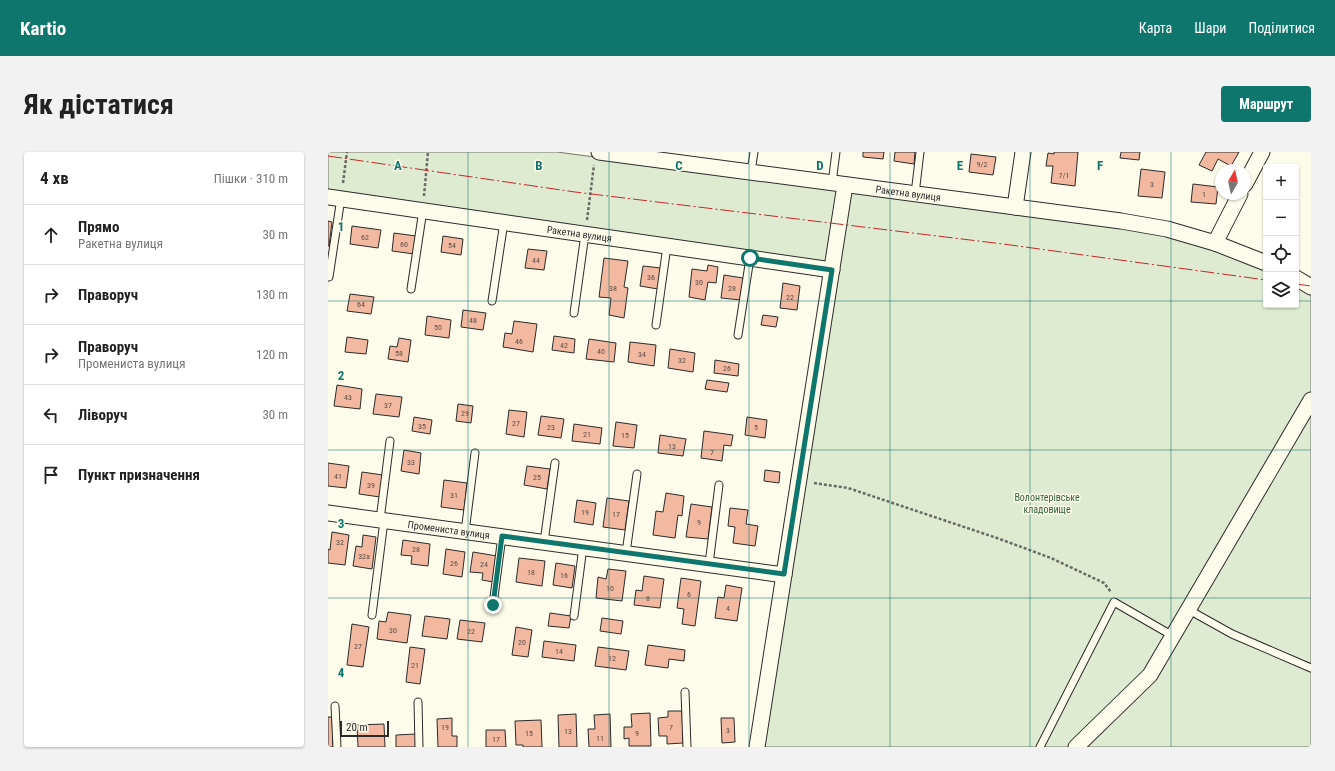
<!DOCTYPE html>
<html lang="uk">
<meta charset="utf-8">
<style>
body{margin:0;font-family:"Roboto Condensed",sans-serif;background:#f2f2f2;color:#222}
.controls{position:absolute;right:12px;top:12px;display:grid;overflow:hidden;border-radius:4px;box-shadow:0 1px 3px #0004}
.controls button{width:36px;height:36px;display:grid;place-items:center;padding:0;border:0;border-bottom:1px solid #e0e0e0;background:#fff;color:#222;font:20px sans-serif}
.compass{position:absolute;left:887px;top:12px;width:36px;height:36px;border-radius:50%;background:#fff;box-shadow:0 1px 3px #0004;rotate:9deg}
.scale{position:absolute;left:12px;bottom:10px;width:49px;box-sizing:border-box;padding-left:4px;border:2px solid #2b2b2b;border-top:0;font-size:11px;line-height:14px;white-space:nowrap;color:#2b2b2b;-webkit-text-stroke:3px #fdfbea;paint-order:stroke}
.stop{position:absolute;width:12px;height:12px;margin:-9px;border:3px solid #0f766e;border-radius:50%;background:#fff}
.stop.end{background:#0f766e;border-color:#fff;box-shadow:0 1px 4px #0008}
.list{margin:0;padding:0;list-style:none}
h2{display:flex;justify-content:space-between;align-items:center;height:52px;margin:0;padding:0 16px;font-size:17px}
h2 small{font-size:13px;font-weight:400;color:#767676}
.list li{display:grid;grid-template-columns:26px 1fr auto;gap:12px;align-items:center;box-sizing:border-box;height:60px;padding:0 16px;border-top:1px solid #e0e0e0}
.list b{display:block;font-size:15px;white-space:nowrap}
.list p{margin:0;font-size:13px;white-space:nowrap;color:#767676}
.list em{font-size:13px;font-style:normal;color:#767676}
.icon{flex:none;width:22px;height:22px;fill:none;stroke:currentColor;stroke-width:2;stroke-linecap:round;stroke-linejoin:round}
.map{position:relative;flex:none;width:983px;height:595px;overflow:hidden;border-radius:4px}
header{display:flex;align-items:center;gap:24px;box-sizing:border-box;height:56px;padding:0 20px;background:#0f766e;color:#fff}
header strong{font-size:19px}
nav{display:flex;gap:22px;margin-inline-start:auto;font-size:14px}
.intro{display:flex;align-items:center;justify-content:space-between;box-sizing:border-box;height:96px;padding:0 24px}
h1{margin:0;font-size:28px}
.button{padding:10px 18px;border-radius:4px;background:#0f766e;color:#fff;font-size:14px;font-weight:700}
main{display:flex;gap:24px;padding:0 24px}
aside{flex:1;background:#fff;border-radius:4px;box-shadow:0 1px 3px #0004}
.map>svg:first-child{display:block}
.green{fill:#deebd1;stroke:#74746e}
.building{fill:#f2b8a0;stroke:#2b2b2b}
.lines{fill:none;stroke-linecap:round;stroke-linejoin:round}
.service-casing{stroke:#2b2b2b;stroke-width:9}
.minor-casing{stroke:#2b2b2b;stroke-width:17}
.path{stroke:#6a6964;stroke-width:2.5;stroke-dasharray:3 2;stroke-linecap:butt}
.service{stroke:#fdfbea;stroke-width:7}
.minor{stroke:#fdfbea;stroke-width:15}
.power{stroke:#c62828;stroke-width:1;stroke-dasharray:14 3 2 3;stroke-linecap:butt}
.route{stroke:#0f766e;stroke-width:5}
.grid{fill:none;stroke:#0f766e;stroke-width:1;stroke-opacity:0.55}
.labels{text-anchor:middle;stroke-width:3;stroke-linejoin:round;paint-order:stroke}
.number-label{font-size:8px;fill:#5d4e48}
.street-label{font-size:10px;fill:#2b2b2b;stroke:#fdfbea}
.park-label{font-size:10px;fill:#34623c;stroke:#fdfbea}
.grid-label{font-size:13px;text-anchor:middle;font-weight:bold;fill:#0f766e;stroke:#fdfbea;stroke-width:3;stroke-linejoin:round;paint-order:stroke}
</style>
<header>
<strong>Kartio</strong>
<nav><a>Карта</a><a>Шари</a><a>Поділитися</a></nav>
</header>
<div class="intro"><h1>Як дістатися</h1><a class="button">Маршрут</a></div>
<main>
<aside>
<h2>4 хв<small>Пішки · 310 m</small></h2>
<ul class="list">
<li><svg class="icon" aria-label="ahead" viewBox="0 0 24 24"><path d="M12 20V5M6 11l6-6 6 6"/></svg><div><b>Прямо</b><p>Ракетна вулиця</p></div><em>30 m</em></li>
<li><svg class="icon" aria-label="right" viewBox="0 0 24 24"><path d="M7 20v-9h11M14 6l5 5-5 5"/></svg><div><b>Праворуч</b></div><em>130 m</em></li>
<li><svg class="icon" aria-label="right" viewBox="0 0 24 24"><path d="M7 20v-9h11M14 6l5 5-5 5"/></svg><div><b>Праворуч</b><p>Промениста вулиця</p></div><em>120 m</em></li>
<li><svg class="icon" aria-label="left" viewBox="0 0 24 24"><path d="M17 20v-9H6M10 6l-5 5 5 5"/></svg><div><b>Ліворуч</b></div><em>30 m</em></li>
<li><svg class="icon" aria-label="arrive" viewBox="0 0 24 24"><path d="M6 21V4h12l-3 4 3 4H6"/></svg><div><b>Пункт призначення</b></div></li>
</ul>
</aside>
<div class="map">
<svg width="983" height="595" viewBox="0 0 983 595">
<rect width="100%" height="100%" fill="#fdfbea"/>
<path class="green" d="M 0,0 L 229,0 L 501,36 L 793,69 L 938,111 L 938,153 L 968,153 L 968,126 L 983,135 L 983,595 L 429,595 L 504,113 L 0,38 Z"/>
<path class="building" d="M 535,0 L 556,0 L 555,7 L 535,5 Z
M 567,0 L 587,0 L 586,12 L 566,9 Z
M 726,0 L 750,0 L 747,34 L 723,31 L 725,14 L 718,14 L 720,1 L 726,2 Z
M 793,0 L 812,0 L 811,8 L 792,6 Z
M 878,0 L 911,0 L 903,14 L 890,7 L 884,19 L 871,13 Z
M 643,2 L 668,5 L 665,23 L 641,20 Z
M 813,17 L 837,20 L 834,46 L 810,44 Z
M 865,32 L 890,35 L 888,52 L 863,50 Z
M 0,69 L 4,70 L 1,94 L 0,94 Z
M 24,74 L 53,78 L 50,96 L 22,92 Z
M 66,81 L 88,84 L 86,102 L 64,99 Z
M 115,84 L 135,87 L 133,103 L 113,100 Z
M 200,97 L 219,99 L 216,118 L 197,116 Z
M 276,106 L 300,109 L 296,135 L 300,136 L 296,166 L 281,163 L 283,146 L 271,145 Z
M 380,113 L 390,115 L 388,131 L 380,130 L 377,148 L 361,145 L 364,117 L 379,119 Z
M 315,114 L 333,116 L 330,137 L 312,134 Z
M 396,123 L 415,126 L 413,148 L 393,146 Z
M 455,131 L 472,134 L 469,158 L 452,156 Z
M 22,142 L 46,145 L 43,162 L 19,159 Z
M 135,158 L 158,161 L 155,178 L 133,175 Z
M 435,163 L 450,165 L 448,175 L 433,173 Z
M 99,164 L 123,168 L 121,186 L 97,183 Z
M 186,169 L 209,172 L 205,200 L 175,195 L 177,181 L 184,182 Z
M 226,184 L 247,187 L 246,201 L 224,198 Z
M 19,185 L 40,188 L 38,202 L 17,200 Z
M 71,186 L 83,188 L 80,210 L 60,207 L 62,194 L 69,195 Z
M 261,187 L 288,191 L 286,210 L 258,207 Z
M 302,190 L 328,193 L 326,214 L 300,210 Z
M 342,197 L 367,201 L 365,220 L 340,216 Z
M 387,208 L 411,212 L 410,224 L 386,221 Z
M 379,228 L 401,231 L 399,240 L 377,237 Z
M 9,233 L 34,237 L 32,257 L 6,254 Z
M 48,242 L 74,245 L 71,265 L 45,262 Z
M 130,252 L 145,254 L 143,271 L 128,269 Z
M 181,258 L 199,260 L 196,285 L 178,282 Z
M 213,264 L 236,267 L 233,286 L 210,283 Z
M 86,265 L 104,268 L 102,282 L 84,279 Z
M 419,265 L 439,268 L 437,286 L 417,283 Z
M 288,270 L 309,273 L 306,296 L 285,294 Z
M 246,272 L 274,276 L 272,292 L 244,289 Z
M 376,279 L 405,283 L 403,294 L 396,293 L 394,309 L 373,306 Z
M 332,283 L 358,287 L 355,304 L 330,301 Z
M 76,298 L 93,301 L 91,322 L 73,319 Z
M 0,311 L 21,314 L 18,336 L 0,334 Z
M 199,314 L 222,317 L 219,337 L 196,333 Z
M 437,318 L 452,320 L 451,331 L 436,329 Z
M 34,320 L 55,323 L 52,345 L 31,342 Z
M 116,328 L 139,331 L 136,358 L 113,355 Z
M 338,341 L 356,344 L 354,364 L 350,363 L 347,386 L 325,383 L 328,359 L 335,360 Z
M 279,346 L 301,349 L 297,378 L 275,375 Z
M 249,348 L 268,351 L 265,373 L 246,370 Z
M 363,352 L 384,355 L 380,387 L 358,385 Z
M 402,356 L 420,358 L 418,372 L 430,374 L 427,394 L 405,391 L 407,375 L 400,374 Z
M 4,380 L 21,383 L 17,413 L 0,411 L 0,397 L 2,398 Z
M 35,383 L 48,385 L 44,417 L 25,414 L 28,394 L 34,395 Z
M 75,388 L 102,392 L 100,414 L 83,412 L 84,404 L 73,403 Z
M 118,397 L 137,400 L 134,425 L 115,422 Z
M 145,400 L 169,404 L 165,430 L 154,428 L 155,421 L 142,420 Z
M 191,406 L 217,409 L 214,434 L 188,430 Z
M 228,411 L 247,414 L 244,436 L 225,433 Z
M 280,417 L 298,419 L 294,449 L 268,446 L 270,425 L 278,427 Z
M 316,424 L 336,427 L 332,456 L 306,453 L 308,438 L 314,439 Z
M 353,426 L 373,429 L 367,474 L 354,472 L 356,457 L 349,456 Z
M 398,433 L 414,436 L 409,469 L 387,466 L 390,445 L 396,446 Z
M 60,460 L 83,463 L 79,491 L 49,487 L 51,469 L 58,470 Z
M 222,461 L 243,464 L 241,476 L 220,474 Z
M 97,464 L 122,467 L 119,487 L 94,484 Z
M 274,466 L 295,469 L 293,482 L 272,479 Z
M 132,468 L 157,471 L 154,490 L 129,487 Z
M 24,472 L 41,475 L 35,515 L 19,513 Z
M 188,475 L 204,478 L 200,505 L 184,503 Z
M 216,489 L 248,493 L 246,509 L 214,505 Z
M 320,493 L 357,498 L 356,509 L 341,507 L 340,516 L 317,513 Z
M 82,495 L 97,497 L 92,532 L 78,530 Z
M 270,495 L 301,499 L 298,518 L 267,514 Z
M 340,559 L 354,559 L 355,591 L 339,592 L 339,584 L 331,584 L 330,566 L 340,565 Z
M 322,561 L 323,594 L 301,594 L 301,586 L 296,587 L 296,575 L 304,575 L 303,562 Z
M 248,562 L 249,595 L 231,595 L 230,563 Z
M 282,562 L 283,595 L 261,595 L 260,577 L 267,577 L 266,563 Z
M 0,565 L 4,565 L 5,595 L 0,595 Z
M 124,566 L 124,584 L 129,584 L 129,595 L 110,595 L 109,567 Z
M 393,566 L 406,566 L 407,590 L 394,591 Z
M 213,568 L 214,595 L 195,595 L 195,593 L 188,593 L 187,569 Z
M 56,572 L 57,595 L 30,595 L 29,573 Z
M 158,578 L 177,578 L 178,595 L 158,595 Z
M 88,582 L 88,595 L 68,595 L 68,583 Z"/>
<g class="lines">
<g class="service-casing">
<path id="service" d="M 423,20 L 426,0
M 504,31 L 508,0
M 587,42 L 592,0
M 1,125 L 13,46
M 83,137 L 95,58
M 164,149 L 176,70
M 246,161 L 257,82
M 328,173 L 339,94
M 410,183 L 422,106
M 52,368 L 62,289
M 137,380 L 147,301
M 216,390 L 227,311
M 298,401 L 309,322
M 381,412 L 391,333
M 165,453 L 174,384
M 861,458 L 904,482 L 983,516
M 44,463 L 56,369
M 246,464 L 255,395
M 357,540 L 359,595
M 90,550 L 91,595
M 7,554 L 9,595
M 712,595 L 786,450 L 845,484"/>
</g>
<g class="minor-casing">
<g id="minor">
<path id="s1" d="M 271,0 L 793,69 L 839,77 L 887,91 L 938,111"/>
<path d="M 917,32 L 934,0"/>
<path id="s2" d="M 0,45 L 504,118"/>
<path d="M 687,55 L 695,0"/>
<path d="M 887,91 L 912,42"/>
<path d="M 968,126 L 983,135"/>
<path id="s3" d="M 0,361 L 456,423"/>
<path d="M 429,595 L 517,33"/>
<path d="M 748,595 L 822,523 L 983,248"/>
</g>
</g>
<path class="path" d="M 15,31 L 19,0
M 96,44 L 100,0
M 259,68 L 266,13
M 486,331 L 520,336 L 669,386 L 723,406 L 776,431 L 783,440"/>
<use href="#service" class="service"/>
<use href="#minor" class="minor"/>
<path class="power" d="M 0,4 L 247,40 L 675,92 L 938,128
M 968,132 L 983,134"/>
</g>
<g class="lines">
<path class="route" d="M 165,453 L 174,384 L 456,422 L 504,118 L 422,106"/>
</g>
<path class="grid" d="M 140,0 L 140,595M 281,0 L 281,595M 421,0 L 421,595M 562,0 L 562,595M 702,0 L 702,595M 843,0 L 843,595M 0,149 L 938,149M 968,149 L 983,149M 0,298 L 983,298M 0,446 L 983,446"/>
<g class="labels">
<g class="number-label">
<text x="654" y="15">9/2</text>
<text x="736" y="26">7/1</text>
<text x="824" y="35">3</text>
<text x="876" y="45">1</text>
<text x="37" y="88">62</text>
<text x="76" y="95">60</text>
<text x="124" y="96">54</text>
<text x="208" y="111">44</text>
<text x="323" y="128">36</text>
<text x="371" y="133">30</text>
<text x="285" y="139">38</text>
<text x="404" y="139">28</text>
<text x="462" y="148">22</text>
<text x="33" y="155">64</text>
<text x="145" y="171">48</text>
<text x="110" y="178">50</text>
<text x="191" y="192">46</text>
<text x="236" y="196">42</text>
<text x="273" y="202">40</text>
<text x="71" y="204">58</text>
<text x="314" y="205">34</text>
<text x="354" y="211">32</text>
<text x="399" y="219">26</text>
<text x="20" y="248">43</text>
<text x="60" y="256">37</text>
<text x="137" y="264">29</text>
<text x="188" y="274">27</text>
<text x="94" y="277">35</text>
<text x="223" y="278">23</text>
<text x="428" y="278">5</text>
<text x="259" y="285">21</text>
<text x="297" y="286">15</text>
<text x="344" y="297">13</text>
<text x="384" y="303">7</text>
<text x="83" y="313">33</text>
<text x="10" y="327">41</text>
<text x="209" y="328">25</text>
<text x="43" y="336">39</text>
<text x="126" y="346">31</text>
<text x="257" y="363">19</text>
<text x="288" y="365">17</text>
<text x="371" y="373">9</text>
<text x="12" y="393">32</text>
<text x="88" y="400">28</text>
<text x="36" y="407">32а</text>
<text x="126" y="414">26</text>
<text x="156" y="415">24</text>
<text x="203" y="423">18</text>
<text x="236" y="426">16</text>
<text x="282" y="439">10</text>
<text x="361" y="445">6</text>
<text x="320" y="449">8</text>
<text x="400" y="459">4</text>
<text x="65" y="481">30</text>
<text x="143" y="482">22</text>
<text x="194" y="493">20</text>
<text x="30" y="497">27</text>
<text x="231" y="502">14</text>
<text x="284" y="509">12</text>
<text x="87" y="516">21</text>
<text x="117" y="578">19</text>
<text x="343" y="578">7</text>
<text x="400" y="581">3</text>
<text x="240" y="582">13</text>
<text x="201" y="584">15</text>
<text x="309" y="584">9</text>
<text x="272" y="589">11</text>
<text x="168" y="590">17</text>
</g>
<g class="street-label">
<text dy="4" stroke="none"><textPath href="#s1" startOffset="312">Ракетна вулиця</textPath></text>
<text dy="4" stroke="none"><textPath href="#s2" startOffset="254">Ракетна вулиця</textPath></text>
<text dy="4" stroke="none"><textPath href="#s3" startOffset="122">Промениста вулиця</textPath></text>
</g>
<g class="park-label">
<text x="719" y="349">Волонтерівське<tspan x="719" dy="12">кладовище</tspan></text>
</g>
</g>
<g class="grid-label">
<text x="70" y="18">A</text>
<text x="211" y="18">B</text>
<text x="351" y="18">C</text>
<text x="492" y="18">D</text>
<text x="632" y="18">E</text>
<text x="772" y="18">F</text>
<text x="13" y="79">1</text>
<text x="13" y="228">2</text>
<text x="13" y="376">3</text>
<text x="13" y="525">4</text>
</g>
</svg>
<div class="controls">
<button>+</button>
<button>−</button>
<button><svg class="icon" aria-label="locate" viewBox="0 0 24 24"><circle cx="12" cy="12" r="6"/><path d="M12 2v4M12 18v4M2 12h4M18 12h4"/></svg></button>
<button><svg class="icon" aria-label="layers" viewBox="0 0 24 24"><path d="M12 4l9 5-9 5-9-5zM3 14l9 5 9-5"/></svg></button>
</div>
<svg class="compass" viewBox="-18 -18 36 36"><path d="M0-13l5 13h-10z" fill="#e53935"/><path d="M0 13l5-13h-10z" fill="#767676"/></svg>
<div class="scale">20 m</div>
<div class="stop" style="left:422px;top:106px"></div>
<div class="stop end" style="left:165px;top:453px"></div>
</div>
</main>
